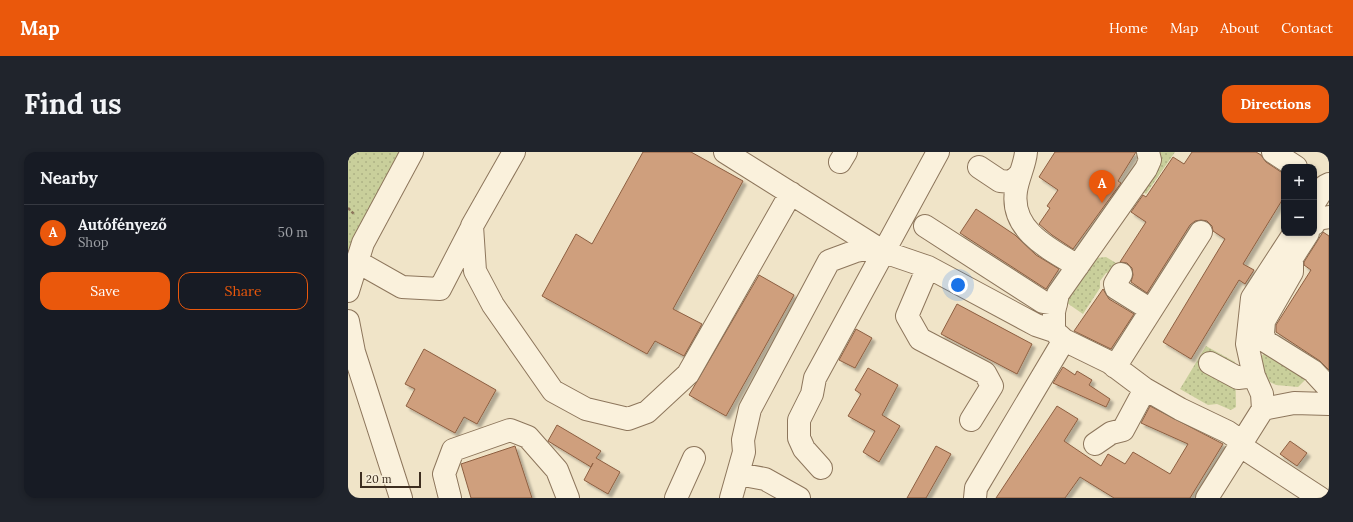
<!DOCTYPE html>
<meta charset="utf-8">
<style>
body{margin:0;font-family:Lora,serif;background:#20242c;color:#f1f3f6}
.controls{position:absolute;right:12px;top:12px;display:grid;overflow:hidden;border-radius:8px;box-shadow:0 2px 6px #0003}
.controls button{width:36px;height:36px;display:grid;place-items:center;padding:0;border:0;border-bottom:1px solid #363941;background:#171b24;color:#f1f3f6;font:20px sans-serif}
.scale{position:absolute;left:12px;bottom:10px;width:61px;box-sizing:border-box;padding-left:4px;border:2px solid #3d2e20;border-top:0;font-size:11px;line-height:14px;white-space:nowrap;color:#3d2e20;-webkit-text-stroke:3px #f7eed8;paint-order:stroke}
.you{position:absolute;left:610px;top:133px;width:14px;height:14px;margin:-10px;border:3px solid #fff;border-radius:50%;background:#1a73e8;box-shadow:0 0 0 6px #1a73e833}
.badge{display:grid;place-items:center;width:26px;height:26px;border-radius:50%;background:#ea580c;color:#fff;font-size:13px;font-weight:700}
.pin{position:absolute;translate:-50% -33px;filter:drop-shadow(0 1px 2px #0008)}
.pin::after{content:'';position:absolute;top:21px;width:14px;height:12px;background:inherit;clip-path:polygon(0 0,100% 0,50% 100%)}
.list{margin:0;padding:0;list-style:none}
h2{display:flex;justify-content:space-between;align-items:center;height:52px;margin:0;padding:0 16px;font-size:17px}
h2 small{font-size:13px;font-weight:400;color:#9ea1a6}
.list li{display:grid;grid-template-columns:26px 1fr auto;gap:12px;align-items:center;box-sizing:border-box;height:56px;padding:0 16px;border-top:1px solid #363941}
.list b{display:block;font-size:15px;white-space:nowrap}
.list p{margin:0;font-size:13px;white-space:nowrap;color:#9ea1a6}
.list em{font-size:13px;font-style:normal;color:#9ea1a6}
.actions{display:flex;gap:8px;padding:12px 16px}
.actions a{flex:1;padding:9px 0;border:1px solid #ea580c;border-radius:12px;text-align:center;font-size:14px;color:#ea580c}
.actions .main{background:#ea580c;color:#fff}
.map{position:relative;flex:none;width:981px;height:346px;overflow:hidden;border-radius:12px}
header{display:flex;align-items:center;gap:24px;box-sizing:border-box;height:56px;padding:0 20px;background:#ea580c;color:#fff}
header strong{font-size:19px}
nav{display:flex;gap:22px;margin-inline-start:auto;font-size:14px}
.intro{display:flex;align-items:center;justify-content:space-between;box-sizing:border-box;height:96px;padding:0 24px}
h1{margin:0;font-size:28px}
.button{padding:10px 18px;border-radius:12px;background:#ea580c;color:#fff;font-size:14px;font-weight:700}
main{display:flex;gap:24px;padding:0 24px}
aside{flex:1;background:#171b24;border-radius:12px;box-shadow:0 2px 6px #0003}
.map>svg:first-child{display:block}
.grass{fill:url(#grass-dots)}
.building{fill:#cf9f7d;stroke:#8d5f41;filter:url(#shadow)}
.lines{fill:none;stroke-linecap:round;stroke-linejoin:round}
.minor-casing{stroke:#8d765c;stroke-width:24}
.path{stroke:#8d765c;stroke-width:2.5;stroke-dasharray:3 2;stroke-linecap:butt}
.minor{stroke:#faf1dc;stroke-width:22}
</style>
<header>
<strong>Map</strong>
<nav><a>Home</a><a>Map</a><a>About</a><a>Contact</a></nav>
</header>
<div class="intro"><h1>Find us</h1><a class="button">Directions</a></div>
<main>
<aside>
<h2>Nearby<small></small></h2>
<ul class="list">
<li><span class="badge">A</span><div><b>Autófényező</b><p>Shop</p></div><em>50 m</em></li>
</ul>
<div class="actions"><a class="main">Save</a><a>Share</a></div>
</aside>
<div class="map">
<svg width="981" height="346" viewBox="0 0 981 346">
<defs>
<pattern id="grass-dots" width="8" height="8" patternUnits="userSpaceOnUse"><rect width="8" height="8" fill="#c9cf9b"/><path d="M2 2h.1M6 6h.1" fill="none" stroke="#aeb285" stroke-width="1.8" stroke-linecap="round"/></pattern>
<filter id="shadow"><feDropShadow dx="3.5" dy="3.5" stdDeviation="1" flood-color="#0004"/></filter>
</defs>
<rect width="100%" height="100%" fill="#f0e4c8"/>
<path class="grass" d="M 0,0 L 59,0 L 0,100 Z
M 810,0 L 827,0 L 798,42 L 794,39 Z
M 758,105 L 768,111 L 771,119 L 758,121 L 752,129 L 752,136 L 735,162 L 719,151 L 720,138 L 748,106 Z
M 858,194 L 887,210 L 888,255 L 883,258 L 869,252 L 860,253 L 832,237 Z
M 917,201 L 959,226 L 950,235 L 928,233 L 918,228 L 911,206 Z"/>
<path class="building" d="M 295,0 L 343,0 L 395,29 L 325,157 L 354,172 L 336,204 L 307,189 L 299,202 L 194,144 L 228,82 L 244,92 Z
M 707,0 L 788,0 L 770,29 L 773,31 L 725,97 L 704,83 L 691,72 L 702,56 L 699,54 L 710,38 L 691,25 Z
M 844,0 L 908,0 L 913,3 L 918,10 L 936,22 L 936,45 L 895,112 L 906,118 L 897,132 L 891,128 L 843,207 L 815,190 L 877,87 L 865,79 L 864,74 L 859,69 L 853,68 L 847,69 L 842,73 L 799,141 L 783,130 L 785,123 L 784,116 L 779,111 L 772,110 L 798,70 L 783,60 L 795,43 L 798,45 L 825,5 L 836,12 Z
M 628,57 L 667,83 L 688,103 L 711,117 L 698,137 L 612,81 Z
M 975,80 L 981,84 L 981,218 L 972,209 L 928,180 L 928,173 L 963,118 L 956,113 L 956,110 Z
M 411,123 L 446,143 L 378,264 L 341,243 Z
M 755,137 L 761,147 L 786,162 L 763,197 L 726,179 Z
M 609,152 L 684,192 L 669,222 L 593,182 Z
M 508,177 L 524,186 L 507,216 L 491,208 Z
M 76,197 L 148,238 L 129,272 L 116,265 L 107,281 L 58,254 L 67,237 L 57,232 Z
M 715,215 L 727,223 L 729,219 L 744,228 L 741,233 L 762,247 L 758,255 L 705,231 Z
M 520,216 L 550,233 L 534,263 L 552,274 L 531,310 L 515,300 L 527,279 L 500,264 L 513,242 L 507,238 Z
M 709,254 L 730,267 L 716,289 L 753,314 L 760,302 L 777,312 L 785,300 L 822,322 L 840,292 L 793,271 L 802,254 L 875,292 L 842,346 L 766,346 L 732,325 L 717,346 L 648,346 Z
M 209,273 L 253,299 L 248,306 L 272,320 L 260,342 L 236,328 L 245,311 L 243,315 L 200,289 Z
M 942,289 L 959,301 L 949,314 L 932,302 Z
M 167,294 L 184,346 L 123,346 L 113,312 Z
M 588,294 L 603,302 L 578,346 L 559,346 Z"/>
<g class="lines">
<g class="minor-casing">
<path id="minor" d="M 166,0 L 124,74 L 127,119 L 145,153 L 205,239 L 238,257 L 280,267 L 299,260 L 340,222 L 443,41
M 377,0 L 536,100 L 580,115 L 688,173 L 706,179
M 678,0 C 677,13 670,25 668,39 C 662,78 701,97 730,114
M 800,0 L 802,8 L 798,17 L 710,142 L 706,160 L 706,179 L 716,188 L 761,210 L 797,237 L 832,257 L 880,280 L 893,289
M 925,0 L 948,15
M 492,10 L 498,0
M 631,15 L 652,29 L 664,30 L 672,22
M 966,51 L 977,34 L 981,32
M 966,72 L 969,67 L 981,65
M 577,74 L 695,150 L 708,152
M 960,81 L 944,106 L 944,120 L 916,169 L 915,181 L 917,189 L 965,219 L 977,232
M 8,109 L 54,135 L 92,137 L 124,75
M 580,115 L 559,164 L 572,187 L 637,221 L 644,234 L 623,268
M 773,122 L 767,132 L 768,136 L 803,158
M 0,139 L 15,91 L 64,0
M 0,169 L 6,200 L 53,346
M 862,211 L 890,226 L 906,224
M 767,215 L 853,80
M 915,257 L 914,242 L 906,224 L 899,192 L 904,146 L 945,83
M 747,292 L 763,281 L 775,278 L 797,237
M 891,293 L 972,346
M 473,316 L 456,297 L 451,286 L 451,268 L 464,242 L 467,226 L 590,0
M 390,322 L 417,327 L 451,346
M 102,346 L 96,322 L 105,298 L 162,278 L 180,285 L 209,318 L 220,346
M 328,346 L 346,306
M 383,346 L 396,300 L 395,288 L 402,257 L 481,109 L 508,99 L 529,95
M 627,346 L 628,336 L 716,188
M 859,346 L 915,257 L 946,251 L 981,252"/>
</g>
<path class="path" d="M 0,56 L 7,63"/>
<use href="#minor" class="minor"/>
</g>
</svg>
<div class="controls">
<button>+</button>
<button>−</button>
</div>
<div class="scale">20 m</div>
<div class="you"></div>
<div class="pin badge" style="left:754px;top:51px">A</div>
</div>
</main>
